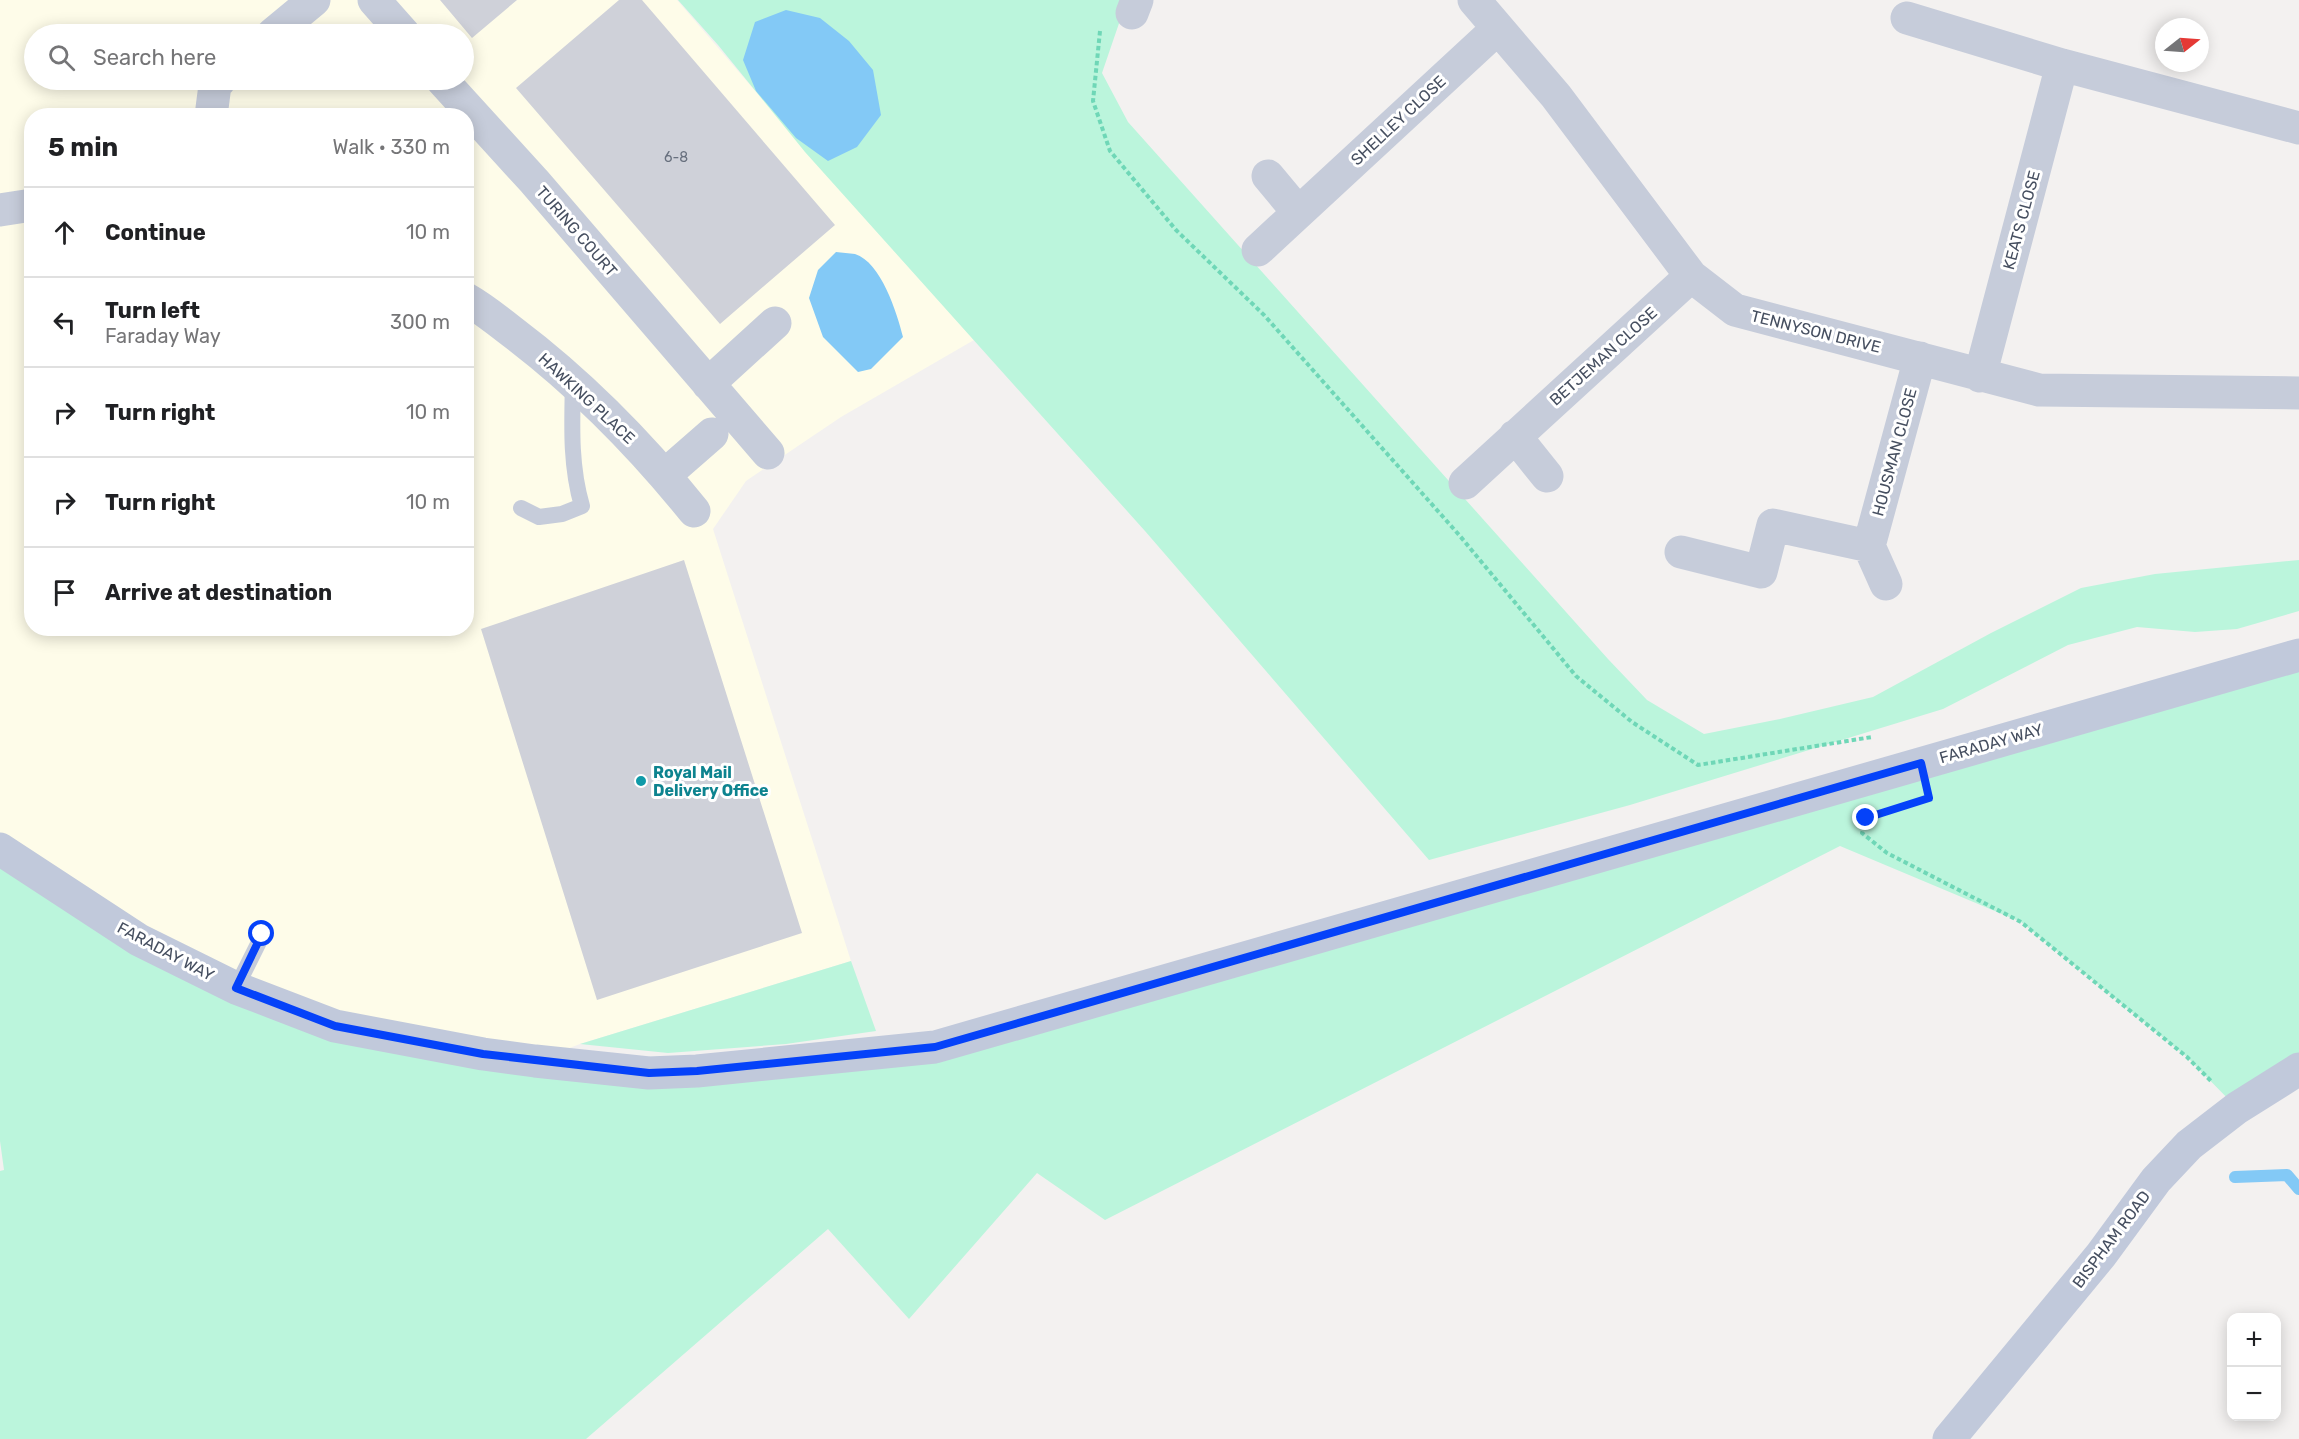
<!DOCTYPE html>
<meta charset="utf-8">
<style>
body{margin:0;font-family:Rubik,sans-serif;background:#f2f2f2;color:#202124}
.controls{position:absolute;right:18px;bottom:18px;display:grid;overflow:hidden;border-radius:12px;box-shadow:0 3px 15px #0003}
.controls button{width:54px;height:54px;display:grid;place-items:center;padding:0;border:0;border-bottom:2px solid #e0e0e0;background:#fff;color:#202124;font:30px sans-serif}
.compass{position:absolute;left:2155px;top:18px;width:54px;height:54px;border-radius:50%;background:#fff;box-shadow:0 3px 15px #0003;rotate:73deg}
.stop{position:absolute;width:18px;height:18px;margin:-14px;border:4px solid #0542f9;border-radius:50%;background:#fff}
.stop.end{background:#0542f9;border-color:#fff;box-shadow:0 2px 6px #0008}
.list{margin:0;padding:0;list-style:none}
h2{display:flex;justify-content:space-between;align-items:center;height:78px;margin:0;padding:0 24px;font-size:26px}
h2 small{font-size:20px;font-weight:400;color:#757577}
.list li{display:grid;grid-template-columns:39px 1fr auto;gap:18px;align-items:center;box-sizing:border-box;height:90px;padding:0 24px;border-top:2px solid #e0e0e0}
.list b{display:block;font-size:22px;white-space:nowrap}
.list p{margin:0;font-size:20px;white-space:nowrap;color:#757577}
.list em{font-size:20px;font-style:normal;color:#757577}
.icon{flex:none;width:33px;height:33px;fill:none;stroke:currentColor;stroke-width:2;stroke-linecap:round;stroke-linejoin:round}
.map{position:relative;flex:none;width:2299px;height:1439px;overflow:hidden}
.search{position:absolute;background:#fff;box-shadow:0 3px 15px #0003;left:24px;top:24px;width:450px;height:66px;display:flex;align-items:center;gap:15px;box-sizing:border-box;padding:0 21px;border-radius:33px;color:#757577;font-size:22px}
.panel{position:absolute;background:#fff;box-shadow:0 3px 15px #0003;left:24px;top:108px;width:450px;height:528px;border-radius:24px}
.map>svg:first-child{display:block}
.commercial{fill:#fefce9;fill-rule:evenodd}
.green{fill:#bbf5dc}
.water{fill:#83c9f6}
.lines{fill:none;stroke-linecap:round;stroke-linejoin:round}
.stream{stroke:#83c9f6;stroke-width:12}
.building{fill:#cfd1d9}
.path{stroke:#6fd7b7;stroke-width:4;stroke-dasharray:4.5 3;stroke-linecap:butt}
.lane{stroke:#c6ccda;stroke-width:16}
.street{stroke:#c6ccda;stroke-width:33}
.secondary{stroke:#c1c9db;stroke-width:33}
.route{stroke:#0542f9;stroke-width:8}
.culture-dot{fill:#0f9aa8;stroke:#fff;stroke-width:2}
.labels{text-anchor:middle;stroke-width:6;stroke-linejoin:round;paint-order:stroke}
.number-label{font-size:14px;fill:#68707e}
.street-label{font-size:16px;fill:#464f60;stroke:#fff}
.culture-label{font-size:16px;font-weight:bold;fill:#0d838f;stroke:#fff;text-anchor:start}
</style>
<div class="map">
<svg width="2299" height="1439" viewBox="0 0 2299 1439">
<rect width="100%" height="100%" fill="#f3f1f0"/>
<path class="commercial" d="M 0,0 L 677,0 L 860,213 L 974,340 L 841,417 L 746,481 L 713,529 L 851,961 L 580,1044 L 535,1061 L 335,1026 L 0,852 ZM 34,34 L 464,34 L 464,80 L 34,80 ZM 32,116 L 466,116 L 466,628 L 32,628 Z"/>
<path class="green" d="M 678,0 L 1127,0 L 1102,73 L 1128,122 L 1608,659 L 1647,700 L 1704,734 L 1780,719 L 1873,697 L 1991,633 L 2081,588 L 2155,574 L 2299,560 L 2299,611 L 2237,629 L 2195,632 L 2137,627 L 2068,645 L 1943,709 L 1630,805 L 1429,860 L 1145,531 L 805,152 L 718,45 Z
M 2299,655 L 2299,1066 L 2237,1108 L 2187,1057 L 2021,922 L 1840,846 L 1105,1220 L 1037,1173 L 909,1319 L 828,1229 L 586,1439 L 0,1439 L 0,1171 L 4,1170 L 0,1141 L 0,852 L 236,988 L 535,1061 L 935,1047 Z
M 851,961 L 876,1031 L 786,1044 L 668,1053 L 580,1044 Z"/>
<path class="water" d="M 786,10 L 820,18 L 849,41 L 873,70 L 881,115 L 857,147 L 828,161 L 796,138 L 756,91 L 743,60 L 755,22 Z
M 836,252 C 842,253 849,253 855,254 C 881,262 897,313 903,337 L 871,369 L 858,372 L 823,337 L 809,298 L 818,270 Z"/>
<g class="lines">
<path class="stream" d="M 2235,1177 L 2287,1175 L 2299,1189"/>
</g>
<path class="building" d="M 440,0 L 517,0 L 472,38 Z
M 619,0 L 642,0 L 835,225 L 720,324 L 516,88 Z
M 684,560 L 802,933 L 597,1000 L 481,629 Z"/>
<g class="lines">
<path class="path" d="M 1100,31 L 1093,101 L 1110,151 L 1176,230 L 1264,315 L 1460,536 L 1576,676 L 1632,722 L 1698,765 L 1872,737
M 1867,817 L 1862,833 L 1887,853 L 2021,922 L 2187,1057 L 2211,1081"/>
<path class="lane" d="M 521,508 L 539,517 L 562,514 L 582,506 C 570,465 572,424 573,381
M 236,988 L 263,934"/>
<path class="street" d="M 374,0 L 404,34
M 1474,0 L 1556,96 L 1691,276 L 1735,310 L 2039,390 L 2299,393
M 1132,13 L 1137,0
M 1907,18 L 2062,65 L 2299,128
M 273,34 L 314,0
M 442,80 L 534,181 L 768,453
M 211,116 L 215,85 L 220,80
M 1268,176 L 1298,212
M 0,210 L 32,205
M 1258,250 L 1497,29
M 466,299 C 482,308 497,320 511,331 C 580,383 640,444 694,511
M 1980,376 L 2062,65
M 708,384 L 775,323
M 1515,436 L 1547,476
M 665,475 L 712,434
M 1465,483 L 1691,276
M 1681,552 L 1761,572 L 1773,525 L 1869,546
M 1886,584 L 1869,546 L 1920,358"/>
<path class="secondary" d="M 0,849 L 139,940 L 236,988 L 335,1026 L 483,1054 L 535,1061 L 649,1073 L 697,1071 L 935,1047 L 2299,655
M 1949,1439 L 2101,1255 L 2156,1180 L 2189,1145 L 2237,1108 L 2299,1069"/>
</g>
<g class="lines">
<path class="route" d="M 262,934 L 236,988 L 335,1026 L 483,1054 L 649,1073 L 697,1071 L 935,1047 L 1921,763 L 1929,798 L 1866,818"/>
</g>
<circle class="culture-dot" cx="641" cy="781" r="6"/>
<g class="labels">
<g class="number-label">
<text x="676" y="162">6-8</text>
</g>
<g class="street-label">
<text transform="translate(1398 120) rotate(-43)" y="6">SHELLEY CLOSE</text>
<text transform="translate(2021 220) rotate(-75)" y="6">KEATS CLOSE</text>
<text transform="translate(577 231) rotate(49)" y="6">TURING COURT</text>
<text transform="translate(1816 331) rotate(14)" y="6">TENNYSON DRIVE</text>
<text transform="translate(1603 356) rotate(-42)" y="6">BETJEMAN CLOSE</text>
<text transform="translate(587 398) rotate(43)" y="6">HAWKING PLACE</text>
<text transform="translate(1894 452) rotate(-75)" y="6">HOUSMAN CLOSE</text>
<text transform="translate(1991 743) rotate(-16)" y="6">FARADAY WAY</text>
<text transform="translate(166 951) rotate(28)" y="6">FARADAY WAY</text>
<text transform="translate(2111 1239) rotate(-53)" y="6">BISPHAM ROAD</text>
</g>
<g class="culture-label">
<text x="653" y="778">Royal Mail<tspan x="653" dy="18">Delivery Office</tspan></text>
</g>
</g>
</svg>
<div class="controls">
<button>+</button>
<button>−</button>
</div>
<svg class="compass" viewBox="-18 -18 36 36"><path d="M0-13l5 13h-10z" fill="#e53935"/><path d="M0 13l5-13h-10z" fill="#757577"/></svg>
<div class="stop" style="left:262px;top:934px"></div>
<div class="stop end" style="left:1866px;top:818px"></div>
<div class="search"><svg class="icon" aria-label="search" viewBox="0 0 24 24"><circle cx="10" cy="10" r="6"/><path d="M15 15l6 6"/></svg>Search here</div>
<section class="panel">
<h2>5 min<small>Walk · 330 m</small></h2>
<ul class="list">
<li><svg class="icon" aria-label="ahead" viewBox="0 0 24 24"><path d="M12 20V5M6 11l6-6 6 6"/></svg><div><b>Continue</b></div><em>10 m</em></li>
<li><svg class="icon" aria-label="left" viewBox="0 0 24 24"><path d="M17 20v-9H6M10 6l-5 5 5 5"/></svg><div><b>Turn left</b><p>Faraday Way</p></div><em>300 m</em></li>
<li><svg class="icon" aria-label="right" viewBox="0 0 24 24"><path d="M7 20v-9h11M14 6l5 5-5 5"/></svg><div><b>Turn right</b></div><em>10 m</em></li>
<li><svg class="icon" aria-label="right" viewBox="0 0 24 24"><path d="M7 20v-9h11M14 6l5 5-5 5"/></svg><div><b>Turn right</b></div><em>10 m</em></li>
<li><svg class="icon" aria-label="arrive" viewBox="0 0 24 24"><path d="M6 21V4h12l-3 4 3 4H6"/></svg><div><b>Arrive at destination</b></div></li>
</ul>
</section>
</div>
